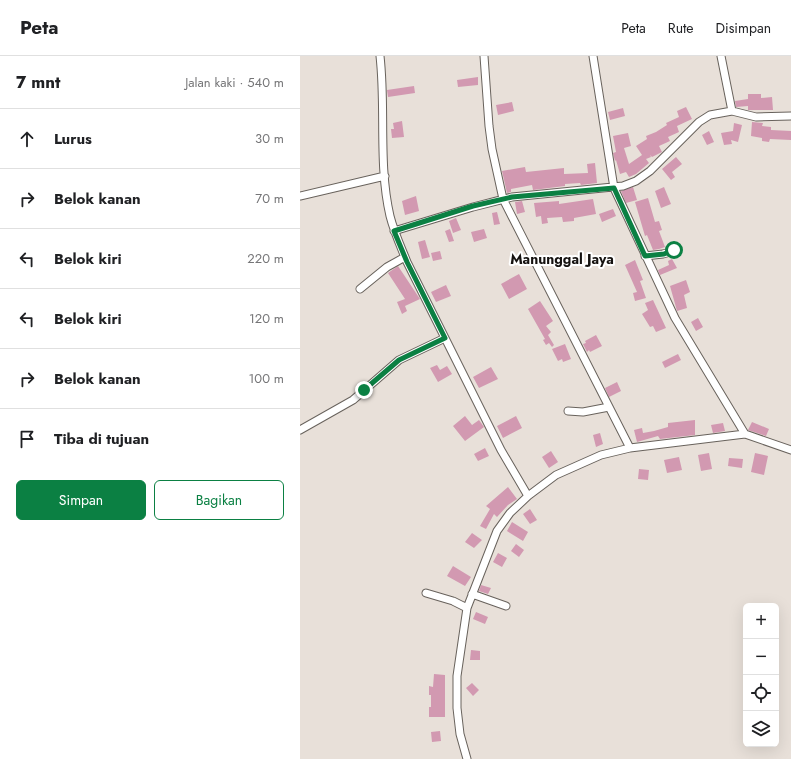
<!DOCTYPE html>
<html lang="id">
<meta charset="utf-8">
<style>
body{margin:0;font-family:Jost,sans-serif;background:#f2f2f2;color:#202124}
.controls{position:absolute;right:12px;bottom:12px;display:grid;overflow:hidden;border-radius:6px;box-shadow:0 4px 16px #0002}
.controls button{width:36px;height:36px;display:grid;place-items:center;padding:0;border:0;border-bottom:1px solid #e0e0e0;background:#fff;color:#202124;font:20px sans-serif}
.stop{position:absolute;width:12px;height:12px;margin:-9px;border:3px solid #0b8043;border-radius:50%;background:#fff}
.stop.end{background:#0b8043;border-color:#fff;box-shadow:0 1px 4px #0008}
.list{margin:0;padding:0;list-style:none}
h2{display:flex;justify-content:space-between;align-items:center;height:52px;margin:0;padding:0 16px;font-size:17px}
h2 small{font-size:13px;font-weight:400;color:#757577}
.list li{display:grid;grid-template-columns:26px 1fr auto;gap:12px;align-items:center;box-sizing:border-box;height:60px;padding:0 16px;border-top:1px solid #e0e0e0}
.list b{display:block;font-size:15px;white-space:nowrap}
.list em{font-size:13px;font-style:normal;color:#757577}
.actions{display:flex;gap:8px;padding:12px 16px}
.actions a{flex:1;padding:9px 0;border:1px solid #0b8043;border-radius:6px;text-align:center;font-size:14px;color:#0b8043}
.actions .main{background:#0b8043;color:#fff}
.icon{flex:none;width:22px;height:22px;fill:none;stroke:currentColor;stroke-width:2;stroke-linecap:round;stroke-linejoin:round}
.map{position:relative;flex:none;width:491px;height:703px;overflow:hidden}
header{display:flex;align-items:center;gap:24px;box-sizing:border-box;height:56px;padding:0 20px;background:#fff;border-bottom:1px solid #e0e0e0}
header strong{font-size:19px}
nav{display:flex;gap:22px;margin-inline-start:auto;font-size:14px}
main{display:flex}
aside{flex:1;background:#fff}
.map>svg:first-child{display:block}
.building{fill:#d299b1}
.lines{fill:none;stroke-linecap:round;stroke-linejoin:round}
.minor-casing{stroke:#68625c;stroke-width:9}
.minor{stroke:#fff;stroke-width:7}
.route{stroke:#0b8043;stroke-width:5}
.labels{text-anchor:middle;stroke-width:4;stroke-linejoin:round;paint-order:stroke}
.quarter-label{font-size:14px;font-weight:bold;fill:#151210;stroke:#fff}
</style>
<header>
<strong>Peta</strong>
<nav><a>Peta</a><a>Rute</a><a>Disimpan</a></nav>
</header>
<main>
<aside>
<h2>7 mnt<small>Jalan kaki · 540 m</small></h2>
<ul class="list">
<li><svg class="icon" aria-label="ahead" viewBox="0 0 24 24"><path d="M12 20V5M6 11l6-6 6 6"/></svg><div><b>Lurus</b></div><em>30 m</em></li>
<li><svg class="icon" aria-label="right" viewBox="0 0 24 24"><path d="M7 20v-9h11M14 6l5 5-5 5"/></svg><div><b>Belok kanan</b></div><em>70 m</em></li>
<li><svg class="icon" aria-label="left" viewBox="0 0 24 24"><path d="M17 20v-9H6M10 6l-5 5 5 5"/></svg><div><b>Belok kiri</b></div><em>220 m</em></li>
<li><svg class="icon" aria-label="left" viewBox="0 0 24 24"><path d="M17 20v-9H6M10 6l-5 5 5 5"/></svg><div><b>Belok kiri</b></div><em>120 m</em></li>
<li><svg class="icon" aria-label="right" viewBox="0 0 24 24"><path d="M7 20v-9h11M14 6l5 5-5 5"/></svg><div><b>Belok kanan</b></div><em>100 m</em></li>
<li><svg class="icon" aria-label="arrive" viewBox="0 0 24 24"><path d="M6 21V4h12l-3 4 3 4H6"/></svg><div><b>Tiba di tujuan</b></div></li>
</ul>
<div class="actions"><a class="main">Simpan</a><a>Bagikan</a></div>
</aside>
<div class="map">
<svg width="491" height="703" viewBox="0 0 491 703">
<rect width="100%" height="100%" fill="#e8e0d9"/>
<path class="building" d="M 178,21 L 178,29 L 158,31 L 157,24 Z
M 114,30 L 115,37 L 88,41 L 87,34 Z
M 448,38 L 461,38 L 461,42 L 472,41 L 473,54 L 448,54 L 448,50 L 436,51 L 435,45 L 448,43 Z
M 212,46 L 214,55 L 198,59 L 196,49 Z
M 386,51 L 392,63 L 377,70 L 379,76 L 368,81 L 370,85 L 359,90 L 362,96 L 352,101 L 350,99 L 351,101 L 346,103 L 349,107 L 336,118 L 329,121 L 326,116 L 320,118 L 316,104 L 315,105 L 313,97 L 316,96 L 313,80 L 328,77 L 331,90 L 324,92 L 329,108 L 342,99 L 336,90 L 347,83 L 346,80 L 356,76 L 367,69 L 366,67 L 379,61 L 377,55 Z
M 323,52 L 325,60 L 310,64 L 308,56 Z
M 102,65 L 104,81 L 92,82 L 91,73 L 94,73 L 93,67 Z
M 452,66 L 463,67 L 462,70 L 471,71 L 471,74 L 491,75 L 491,84 L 470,83 L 469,86 L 462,85 L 462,82 L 451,80 Z
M 434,67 L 442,69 L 438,86 L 431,84 L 432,88 L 424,89 L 421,77 L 433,75 Z
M 409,75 L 414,86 L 407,89 L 402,79 Z
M 376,101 L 382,108 L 372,116 L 375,121 L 371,124 L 362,113 Z
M 295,107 L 297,127 L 281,129 L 280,127 L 265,128 L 265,130 L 233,134 L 232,129 L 211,133 L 211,136 L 207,137 L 202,115 L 225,111 L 226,116 L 264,112 L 264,118 L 288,117 L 287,108 Z
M 333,131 L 337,144 L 326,147 L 321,135 Z
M 364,131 L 371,148 L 361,152 L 355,135 Z
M 116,140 L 119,155 L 105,159 L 102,145 Z
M 348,142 L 355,166 L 359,165 L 362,174 L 359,175 L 365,191 L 359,193 L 353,194 L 347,179 L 345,180 L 335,146 Z
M 293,143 L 296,158 L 274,162 L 274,165 L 263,166 L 262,161 L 247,162 L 248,167 L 242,168 L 241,160 L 236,161 L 234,147 L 259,145 L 259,148 Z
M 222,145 L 225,156 L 217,158 L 215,146 Z
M 313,153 L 316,160 L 302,166 L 299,158 Z
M 197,156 L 200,168 L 194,169 L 192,157 Z
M 156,162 L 161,174 L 153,177 L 149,165 Z
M 150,173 L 154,185 L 149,186 L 145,175 Z
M 184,173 L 187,182 L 174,186 L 171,176 Z
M 125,184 L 130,201 L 122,203 L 118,186 Z
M 140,195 L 142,203 L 133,205 L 131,197 Z
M 372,203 L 377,212 L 360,219 L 358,214 L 369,209 L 368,205 Z
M 335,204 L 343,224 L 340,225 L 346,242 L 335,245 L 333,237 L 337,236 L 325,209 Z
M 98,210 L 120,243 L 105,250 L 107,255 L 102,258 L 97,246 L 105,243 L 88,217 Z
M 219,218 L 227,233 L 209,243 L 201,228 Z
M 386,224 L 390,236 L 384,239 L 387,252 L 377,255 L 370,230 Z
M 146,229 L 151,240 L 136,246 L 131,236 Z
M 353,244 L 366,272 L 356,276 L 353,270 L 350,271 L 342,258 L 348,254 L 345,247 Z
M 240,245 L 253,265 L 246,270 L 251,276 L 248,279 L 254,289 L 252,291 L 249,287 L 246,289 L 243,284 L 245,283 L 228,253 Z
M 398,262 L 403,271 L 396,275 L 391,266 Z
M 296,279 L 302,290 L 290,296 L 289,294 L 287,296 L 283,288 L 286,287 L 285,285 Z
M 265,288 L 271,303 L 263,306 L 262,303 L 258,305 L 252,293 Z
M 378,298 L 381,304 L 365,312 L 362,306 Z
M 137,309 L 140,314 L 147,310 L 152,318 L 138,326 L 130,312 Z
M 191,311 L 198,323 L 179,332 L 173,321 Z
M 317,326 L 321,335 L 309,341 L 305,332 Z
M 165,360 L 172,369 L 179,364 L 184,371 L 165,385 L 153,370 Z
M 216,360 L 222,372 L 203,382 L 197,370 Z
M 395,364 L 395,379 L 360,383 L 358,380 L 337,386 L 334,374 L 342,372 L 343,377 L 354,375 L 368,371 L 368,367 Z
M 452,366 L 469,373 L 466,380 L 448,374 Z
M 423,367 L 425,375 L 413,377 L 411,369 Z
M 300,377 L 303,388 L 296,391 L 293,379 Z
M 185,392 L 189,400 L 178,405 L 174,398 Z
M 251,395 L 258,406 L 249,412 L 242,401 Z
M 409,397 L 412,413 L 401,415 L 398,399 Z
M 455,397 L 468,400 L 464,419 L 451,416 Z
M 379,401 L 382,414 L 367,417 L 364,404 Z
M 429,402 L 443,403 L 442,412 L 428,410 Z
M 339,413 L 349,414 L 348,424 L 338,423 Z
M 208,431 L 217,443 L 208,449 L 197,461 L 194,458 L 186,473 L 180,470 L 190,453 L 186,450 Z
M 230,453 L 237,464 L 230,468 L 223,458 Z
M 212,466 L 228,476 L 223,485 L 207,475 Z
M 172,477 L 182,484 L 174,492 L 165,486 Z
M 216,488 L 224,494 L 219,501 L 211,495 Z
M 198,497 L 207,502 L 202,511 L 193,506 Z
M 153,510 L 171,521 L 165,530 L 147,520 Z
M 181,529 L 191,532 L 188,538 L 179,535 Z
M 176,556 L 188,561 L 185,568 L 173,563 Z
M 171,594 L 180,595 L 180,604 L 170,604 Z
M 134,618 L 145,619 L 145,661 L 129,661 L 129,651 L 131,651 L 131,639 L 129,639 L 129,630 L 133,631 Z
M 172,627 L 179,634 L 173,640 L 166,632 Z
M 140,675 L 141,685 L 132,686 L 131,676 Z"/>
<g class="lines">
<g class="minor-casing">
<path id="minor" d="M 80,0 C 86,53 78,108 90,160 C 94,176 101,191 107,206 L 201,394 L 228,440
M 184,0 L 189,70 L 192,93 L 203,143 L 330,392
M 293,0 L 314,132 L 375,262 L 445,378
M 421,0 L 432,55
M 0,140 L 85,120
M 94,175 L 173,151 L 212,141 L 323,130 L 336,125 L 350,115 L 399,66 L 410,59 L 432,55 L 456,61 L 491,60
M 345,200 L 363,198 L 374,195
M 60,233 L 87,211 L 105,201
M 268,355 L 283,356 L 309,351
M 0,374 L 53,344 L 99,304 L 145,282
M 126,537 L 153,545 L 167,552
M 172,538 L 206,550
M 167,703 L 160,678 L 157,652 L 157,620 L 167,552 L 197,475 L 210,457 L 228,440 L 256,419 L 301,399 L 330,392 L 445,378 L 491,394"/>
</g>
<use href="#minor" class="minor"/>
</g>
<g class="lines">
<path class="route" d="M 64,334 L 99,304 L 145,282 L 107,206 L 94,175 L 173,150 L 212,141 L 314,132 L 345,200 L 364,198 L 374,194"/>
</g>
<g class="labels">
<g class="quarter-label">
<text x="262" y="208">Manunggal Jaya</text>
</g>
</g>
</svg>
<div class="controls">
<button>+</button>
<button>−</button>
<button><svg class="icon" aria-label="locate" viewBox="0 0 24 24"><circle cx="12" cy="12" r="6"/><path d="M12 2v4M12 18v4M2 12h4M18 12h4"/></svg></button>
<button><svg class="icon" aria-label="layers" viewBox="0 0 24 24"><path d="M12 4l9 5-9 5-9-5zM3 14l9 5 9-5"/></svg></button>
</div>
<div class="stop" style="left:374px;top:194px"></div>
<div class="stop end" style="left:64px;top:334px"></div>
</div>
</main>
